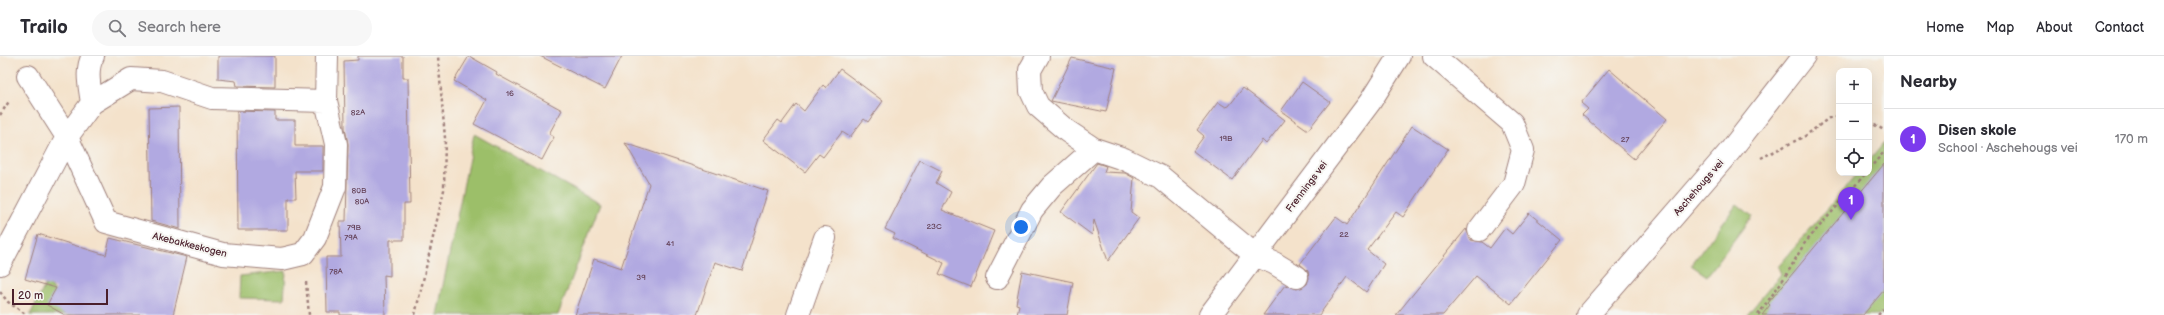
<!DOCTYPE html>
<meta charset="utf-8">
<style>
body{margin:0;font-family:"Balsamiq Sans",sans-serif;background:#f7f7f7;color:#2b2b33}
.controls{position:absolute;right:12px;top:12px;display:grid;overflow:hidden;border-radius:8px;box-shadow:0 4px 16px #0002}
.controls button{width:36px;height:36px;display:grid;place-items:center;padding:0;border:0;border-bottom:1px solid #e1e1e2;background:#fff;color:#2b2b33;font:20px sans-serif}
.scale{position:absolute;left:12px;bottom:10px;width:96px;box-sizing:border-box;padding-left:4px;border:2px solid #4a1f2b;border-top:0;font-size:11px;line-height:14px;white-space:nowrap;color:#4a1f2b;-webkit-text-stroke:3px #f6f6f2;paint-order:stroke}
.you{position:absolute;left:1021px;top:171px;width:14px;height:14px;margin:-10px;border:3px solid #fff;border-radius:50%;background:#1a73e8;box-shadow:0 0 0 6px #1a73e833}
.badge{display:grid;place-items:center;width:26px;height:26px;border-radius:50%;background:#7c3aed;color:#fff;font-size:13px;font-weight:700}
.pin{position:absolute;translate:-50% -33px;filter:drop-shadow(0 1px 2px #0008)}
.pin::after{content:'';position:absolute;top:21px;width:14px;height:12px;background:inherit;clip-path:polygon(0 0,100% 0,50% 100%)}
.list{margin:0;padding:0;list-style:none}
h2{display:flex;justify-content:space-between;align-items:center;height:52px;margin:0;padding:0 16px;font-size:17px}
h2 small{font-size:13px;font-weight:400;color:#7c7c81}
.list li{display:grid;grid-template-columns:26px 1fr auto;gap:12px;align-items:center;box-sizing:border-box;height:60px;padding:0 16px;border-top:1px solid #e1e1e2}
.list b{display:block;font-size:15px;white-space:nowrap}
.list p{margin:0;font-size:13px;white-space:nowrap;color:#7c7c81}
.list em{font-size:13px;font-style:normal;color:#7c7c81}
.icon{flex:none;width:22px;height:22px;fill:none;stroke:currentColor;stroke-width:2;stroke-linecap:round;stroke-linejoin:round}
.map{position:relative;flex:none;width:1884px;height:259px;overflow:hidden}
header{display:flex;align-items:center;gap:24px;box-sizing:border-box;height:56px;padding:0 20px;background:#fff;border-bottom:1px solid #e1e1e2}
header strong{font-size:19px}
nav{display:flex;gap:22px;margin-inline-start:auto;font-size:14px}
.search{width:280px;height:36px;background:#f7f7f7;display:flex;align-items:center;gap:10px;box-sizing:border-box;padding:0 14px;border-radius:22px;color:#7c7c81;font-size:15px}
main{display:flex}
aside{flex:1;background:#fff}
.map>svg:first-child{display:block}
.green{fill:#9cbf69;stroke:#736f4a}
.building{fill:#b1a9e1}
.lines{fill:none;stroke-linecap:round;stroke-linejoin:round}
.minor-casing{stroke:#9f807b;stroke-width:24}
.path{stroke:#9f807b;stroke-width:2.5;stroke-dasharray:3 3;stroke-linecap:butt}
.minor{stroke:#fff;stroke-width:22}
.labels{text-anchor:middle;stroke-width:4;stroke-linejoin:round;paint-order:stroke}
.number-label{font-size:8px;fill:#644258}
.street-label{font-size:10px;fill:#4a1f2b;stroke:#f6f6f2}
</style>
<header>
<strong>Trailo</strong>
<div class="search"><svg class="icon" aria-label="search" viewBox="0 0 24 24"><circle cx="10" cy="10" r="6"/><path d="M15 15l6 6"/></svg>Search here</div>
<nav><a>Home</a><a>Map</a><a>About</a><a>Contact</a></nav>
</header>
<main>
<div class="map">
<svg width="1884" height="259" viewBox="0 0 1884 259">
<rect width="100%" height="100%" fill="#f6f6f2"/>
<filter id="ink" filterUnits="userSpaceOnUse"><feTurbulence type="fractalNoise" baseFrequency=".025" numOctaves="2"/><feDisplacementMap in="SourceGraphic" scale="8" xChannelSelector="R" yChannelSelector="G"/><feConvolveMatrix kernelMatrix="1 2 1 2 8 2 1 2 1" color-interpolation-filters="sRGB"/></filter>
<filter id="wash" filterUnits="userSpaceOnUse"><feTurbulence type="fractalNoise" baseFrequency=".012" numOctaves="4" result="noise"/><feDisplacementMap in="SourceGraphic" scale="16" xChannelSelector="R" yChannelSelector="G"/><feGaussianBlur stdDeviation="0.9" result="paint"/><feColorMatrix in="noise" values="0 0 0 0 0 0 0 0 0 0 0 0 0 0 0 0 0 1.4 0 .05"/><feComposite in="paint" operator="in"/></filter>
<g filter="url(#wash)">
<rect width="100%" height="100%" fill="#f4e2cb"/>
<path class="green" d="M 474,78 L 600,148 L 558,259 L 437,259 Z
M 1884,86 L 1884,259 L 1747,259 L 1781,218 L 1778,211 L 1858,117 L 1869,117 L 1869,104 Z
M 1737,148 L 1752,160 L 1707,220 L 1691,209 Z
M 286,215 L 284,243 L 239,242 L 240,220 Z
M 47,225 L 72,259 L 30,259 Z"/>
<g id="blocks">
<path class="building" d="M 218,0 L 275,0 L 275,31 L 237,30 L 236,25 L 218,23 Z
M 358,0 L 403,0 L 403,22 L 408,22 L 410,148 L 404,148 L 404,184 L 390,184 L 390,220 L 384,219 L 385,259 L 340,259 L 340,256 L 327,256 L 326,201 L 341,201 L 340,165 L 346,165 L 348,88 L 345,72 L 344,5 L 358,4 Z
M 469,0 L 497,16 L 496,18 L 562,54 L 549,78 L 554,81 L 542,104 L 474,68 L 487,44 L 454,25 Z
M 540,0 L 622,0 L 605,33 Z
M 1072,2 L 1116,12 L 1106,56 L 1051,45 Z
M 840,13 L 883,45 L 868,66 L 864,63 L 850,81 L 842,76 L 823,101 L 819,98 L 805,116 L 763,84 L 778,64 L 782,67 L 796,48 L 804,55 L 823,29 L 826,32 Z
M 1609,13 L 1667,63 L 1634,103 L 1582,59 L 1588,53 L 1581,47 Z
M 1302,26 L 1330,46 L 1308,74 L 1281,55 Z
M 1243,32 L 1285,64 L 1266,88 L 1262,84 L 1232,124 L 1193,95 L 1204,80 L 1197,74 L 1218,46 L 1226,51 L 1229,50 Z
M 179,51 L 180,173 L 151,165 L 149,52 Z
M 237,55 L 275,56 L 275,64 L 295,64 L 295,90 L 323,90 L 323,115 L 295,115 L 296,142 L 288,142 L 288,174 L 238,174 Z
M 1412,70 L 1448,93 L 1403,161 L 1396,156 L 1367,194 L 1384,208 L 1366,236 L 1347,221 L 1319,259 L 1263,259 L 1285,229 L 1297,233 L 1307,228 L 1309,222 L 1308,215 L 1300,208 L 1336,161 L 1347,169 Z
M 625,87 L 768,135 L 742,215 L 715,206 L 697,259 L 575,259 L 594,203 L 621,212 L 649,128 Z
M 920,104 L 942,115 L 936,127 L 951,136 L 942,154 L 994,175 L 971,231 L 939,218 L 944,207 L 893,182 L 895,178 L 885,173 Z
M 1097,107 L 1106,110 L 1104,116 L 1125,117 L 1134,122 L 1131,156 L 1139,162 L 1108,205 L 1094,164 L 1092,179 L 1061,156 Z
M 1884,108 L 1884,234 L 1863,259 L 1762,259 L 1770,249 L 1768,247 Z
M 1529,157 L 1562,184 L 1511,248 L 1476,220 L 1443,259 L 1396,259 L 1466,173 L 1471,184 L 1482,186 L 1490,192 L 1505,172 L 1512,178 Z
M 38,178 L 106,199 L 110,182 L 187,201 L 173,259 L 65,259 L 47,249 L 56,232 L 25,223 Z
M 1022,215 L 1073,226 L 1067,259 L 1017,259 L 1019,249 L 1016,248 Z"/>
</g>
</g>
<g filter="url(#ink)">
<use href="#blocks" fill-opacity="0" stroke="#9f807b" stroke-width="1"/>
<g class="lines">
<g class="minor-casing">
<path id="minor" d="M 1038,0 L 1030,14 L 1031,35 L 1038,50 L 1067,75 L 1094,93 L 1124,103 L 1161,121 L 1255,199 L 1274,207 L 1297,221
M 1434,0 L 1512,67 L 1523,94 L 1514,128 L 1479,174
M 28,20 L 67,81 L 106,166 L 223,198 L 282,203 L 303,198 L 315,182 L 335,131 L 336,88 L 326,45 L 327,0
M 92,47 C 90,32 85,14 93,0
M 0,208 L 67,81 L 92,47 L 131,23 L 162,25 L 212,42 L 326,45
M 997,222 L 1032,154 L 1052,130 L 1094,93
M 798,259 L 825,182
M 1210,259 L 1370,46 L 1399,0
M 1588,259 L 1730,95 L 1804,0"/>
</g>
<path class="path" d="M 0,59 L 10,44
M 1869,66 L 1884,74
M 1761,102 L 1805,80 L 1829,62 L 1839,60
M 1869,113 L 1884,96
M 306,226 L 309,259
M 0,236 L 8,246 L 27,259
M 415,259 L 444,134 L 445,82 L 438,0
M 1758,259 L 1787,218 L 1804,188 L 1866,117
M 1878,259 L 1884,253"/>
<use href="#minor" class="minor"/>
</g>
</g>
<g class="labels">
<g class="number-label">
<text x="510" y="40">16</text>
<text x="358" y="59">82A</text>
<text x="1226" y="85">19B</text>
<text x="1625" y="86">27</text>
<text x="359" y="137">80B</text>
<text x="362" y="148">80A</text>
<text x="934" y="173">23C</text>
<text x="354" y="174">79B</text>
<text x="1344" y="181">22</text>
<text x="351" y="184">79A</text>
<text x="670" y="190">41</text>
<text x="336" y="218">78A</text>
<text x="641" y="224">39</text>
</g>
<g class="street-label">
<text transform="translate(1306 130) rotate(-53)" y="4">Frennings vei</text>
<text transform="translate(1698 131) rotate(-49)" y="4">Aschehougs vei</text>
<text transform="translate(190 188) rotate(14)" y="4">Akebakkeskogen</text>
</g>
</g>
</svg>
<div class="controls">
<button>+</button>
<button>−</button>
<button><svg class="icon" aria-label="locate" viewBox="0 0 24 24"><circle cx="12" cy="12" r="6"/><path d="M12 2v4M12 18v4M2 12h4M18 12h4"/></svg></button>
</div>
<div class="scale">20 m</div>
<div class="you"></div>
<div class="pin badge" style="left:1851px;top:164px">1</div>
</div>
<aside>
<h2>Nearby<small></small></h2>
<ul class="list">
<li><span class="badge">1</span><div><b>Disen skole</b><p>School · Aschehougs vei</p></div><em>170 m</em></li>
</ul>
</aside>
</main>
